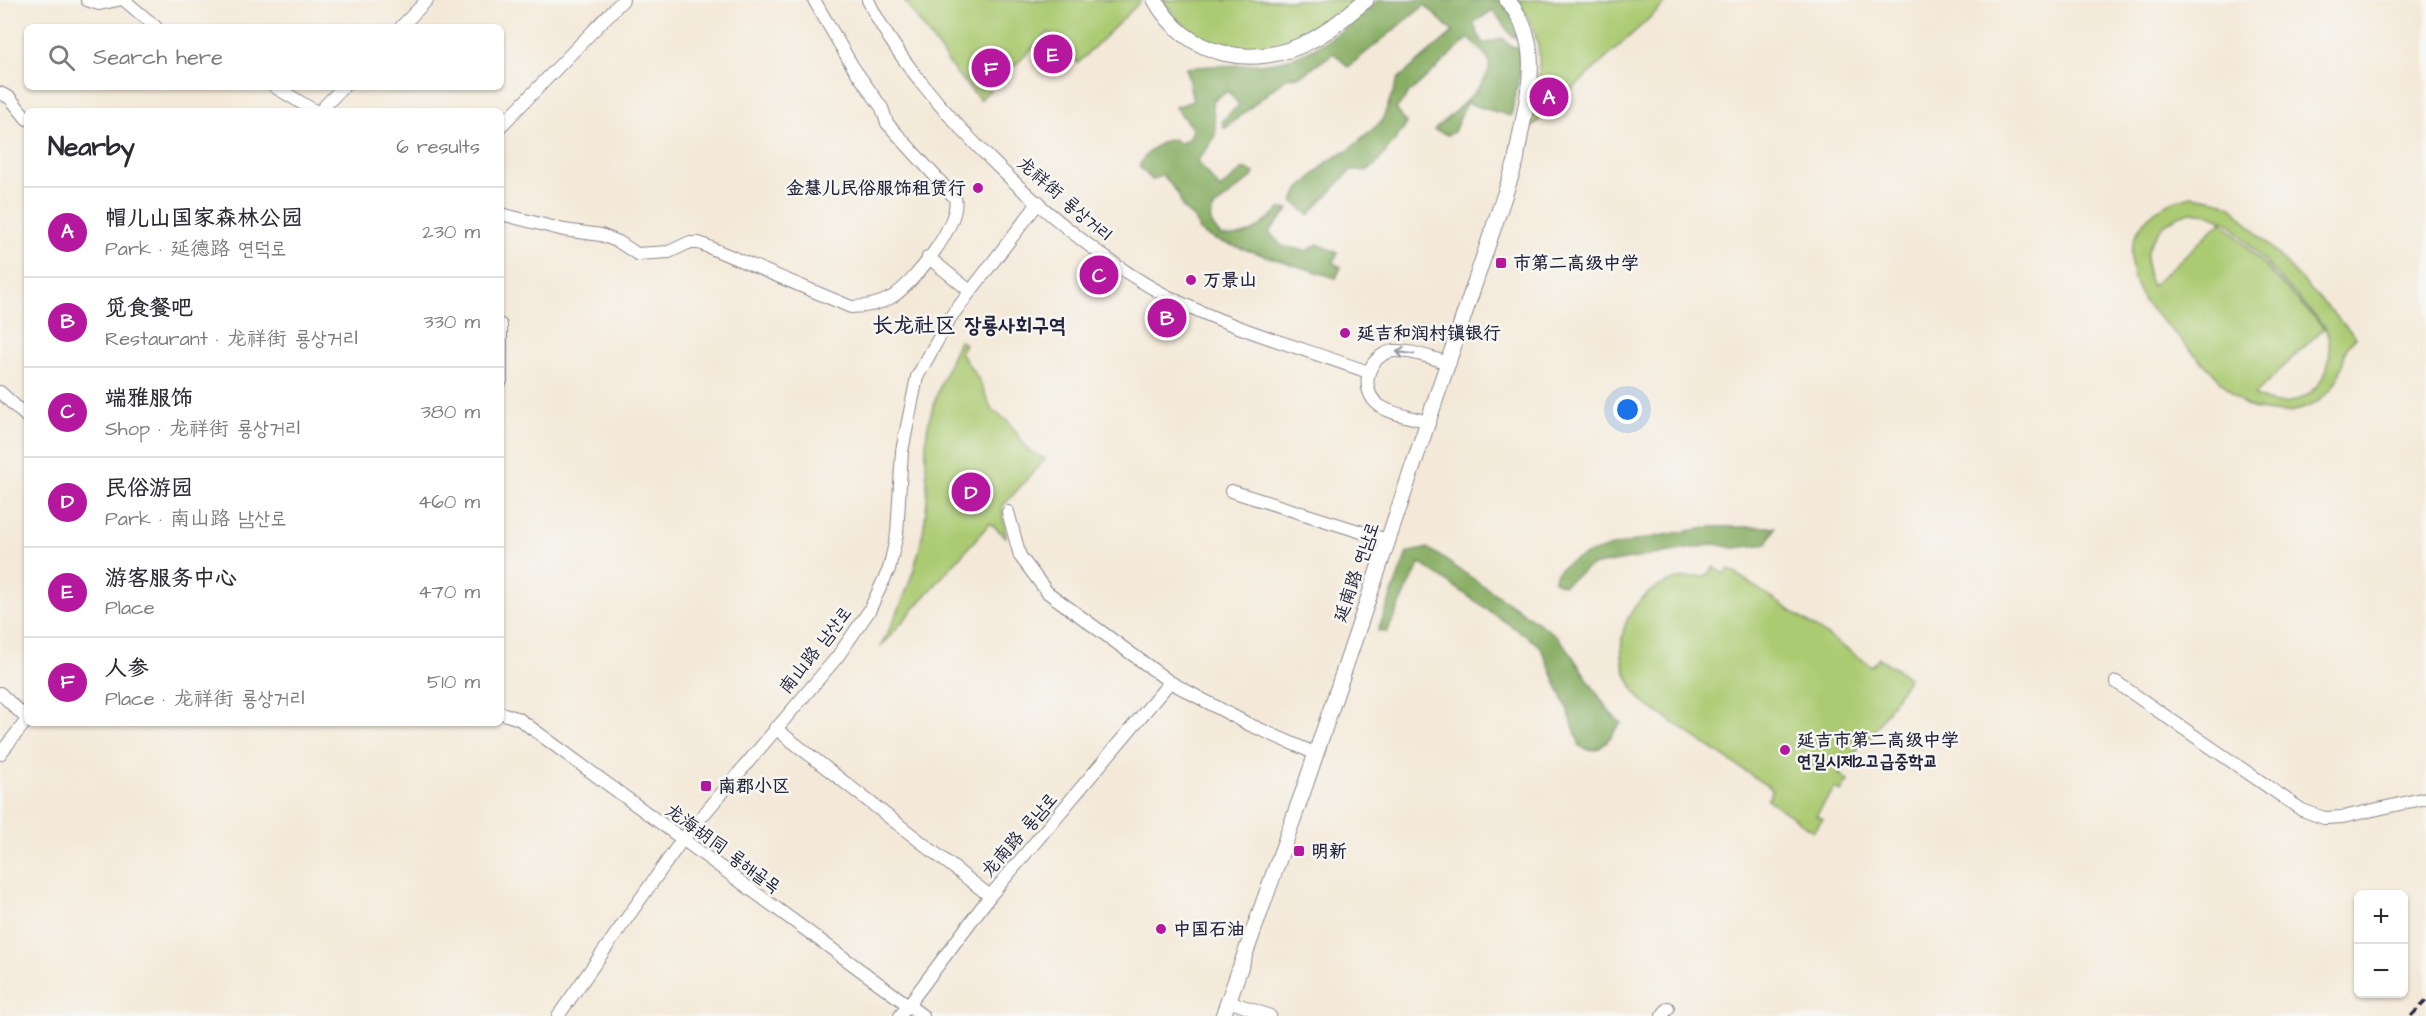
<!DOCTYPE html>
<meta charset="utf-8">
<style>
body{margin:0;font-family:"Architects Daughter","LXGW WenKai TC","Poor Story",sans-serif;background:#f7f7f7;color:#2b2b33}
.controls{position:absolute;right:18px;bottom:18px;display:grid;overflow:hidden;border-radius:9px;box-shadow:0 2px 4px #0004}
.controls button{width:54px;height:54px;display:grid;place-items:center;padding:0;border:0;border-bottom:2px solid #e1e1e2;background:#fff;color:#2b2b33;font:30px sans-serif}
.you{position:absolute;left:1628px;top:410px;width:21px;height:21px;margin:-15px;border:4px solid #fff;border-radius:50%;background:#1a73e8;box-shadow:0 0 0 9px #1a73e833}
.badge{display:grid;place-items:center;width:39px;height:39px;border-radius:50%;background:#b5179e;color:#fff;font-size:20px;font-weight:700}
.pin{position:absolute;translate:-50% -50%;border:3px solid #fff;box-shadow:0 2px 6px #0006}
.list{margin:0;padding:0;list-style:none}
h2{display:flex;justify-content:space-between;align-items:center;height:78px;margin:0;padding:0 24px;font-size:26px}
h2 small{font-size:20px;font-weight:400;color:#7c7c81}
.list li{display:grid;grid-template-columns:39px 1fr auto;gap:18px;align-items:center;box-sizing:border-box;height:90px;padding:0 24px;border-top:2px solid #e1e1e2}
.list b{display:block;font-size:22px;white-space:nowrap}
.list p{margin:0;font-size:20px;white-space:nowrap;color:#7c7c81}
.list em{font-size:20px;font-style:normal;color:#7c7c81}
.icon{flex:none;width:33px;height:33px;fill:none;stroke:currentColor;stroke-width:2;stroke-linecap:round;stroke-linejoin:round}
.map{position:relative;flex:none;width:2426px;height:1016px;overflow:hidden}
.search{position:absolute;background:#fff;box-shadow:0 2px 4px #0004;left:24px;top:24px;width:480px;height:66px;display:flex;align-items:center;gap:15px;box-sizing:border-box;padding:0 21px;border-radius:9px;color:#7c7c81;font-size:22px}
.panel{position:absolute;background:#fff;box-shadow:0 2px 4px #0004;left:24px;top:108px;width:480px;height:618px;border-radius:9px}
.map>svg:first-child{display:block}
.green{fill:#abca71;stroke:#667656;stroke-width:1.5;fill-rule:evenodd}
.forest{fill:#88ae63;stroke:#55684f;stroke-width:1.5}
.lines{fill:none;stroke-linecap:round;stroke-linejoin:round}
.minor-casing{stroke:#8b868a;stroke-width:14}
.major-casing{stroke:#8b868a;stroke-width:17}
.minor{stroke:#fff;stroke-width:12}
.major{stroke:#fff;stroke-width:15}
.rail{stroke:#22223b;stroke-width:3;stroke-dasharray:9 4.5;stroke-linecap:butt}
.oneway{stroke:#9c9ca7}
.poi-dot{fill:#b5179e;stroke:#f6f6f2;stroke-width:2}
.labels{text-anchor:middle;stroke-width:5;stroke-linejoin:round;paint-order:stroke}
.poi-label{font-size:18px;font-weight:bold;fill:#22223b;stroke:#f6f6f2;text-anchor:start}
.street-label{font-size:18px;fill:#22223b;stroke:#f6f6f2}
.quarter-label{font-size:21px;font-weight:bold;fill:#22223b;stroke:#f6f6f2}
</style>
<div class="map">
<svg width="2426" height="1016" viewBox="0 0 2426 1016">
<rect width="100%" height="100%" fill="#f6f6f2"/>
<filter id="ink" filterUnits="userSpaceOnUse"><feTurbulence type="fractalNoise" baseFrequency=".0167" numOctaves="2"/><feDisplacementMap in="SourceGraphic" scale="12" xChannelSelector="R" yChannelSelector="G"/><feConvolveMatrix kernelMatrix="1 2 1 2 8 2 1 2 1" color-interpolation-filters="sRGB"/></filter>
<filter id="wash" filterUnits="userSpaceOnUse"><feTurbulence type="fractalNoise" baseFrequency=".008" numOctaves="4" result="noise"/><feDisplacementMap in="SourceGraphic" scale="24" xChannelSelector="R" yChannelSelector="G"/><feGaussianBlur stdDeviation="1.35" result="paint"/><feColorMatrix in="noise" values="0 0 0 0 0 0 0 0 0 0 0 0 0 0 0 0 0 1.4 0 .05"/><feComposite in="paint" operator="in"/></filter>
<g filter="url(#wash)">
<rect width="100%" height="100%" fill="#f4e9d8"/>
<path class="green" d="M 904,0 L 1142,0 L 1078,63 L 1049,32 L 980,100 L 956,73 Z
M 1162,0 L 1359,0 L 1305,38 L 1242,55 L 1189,34 Z
M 1517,0 L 1669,0 L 1527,131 C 1538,77 1552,49 1517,0 Z
M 2193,196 L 2220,201 L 2233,208 L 2356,337 C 2342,351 2346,353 2341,370 C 2326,413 2280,421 2243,404 L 2146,304 C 2114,256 2135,205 2193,196 ZM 2190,212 L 2210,214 L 2228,222 L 2324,326 C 2346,372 2301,423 2254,395 L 2324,328 L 2222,221 L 2152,286 C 2136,253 2157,221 2190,212 Z
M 959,340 L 965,344 L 960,352 L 979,380 L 992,410 L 1008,421 L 1028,450 L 1045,459 L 1002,507 L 1006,537 L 990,523 L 880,647 C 905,602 924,551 927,499 C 928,476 923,449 928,426 C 934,396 948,368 959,340 Z
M 1714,567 L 1724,574 L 1729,569 L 1872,666 L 1879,658 L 1909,677 L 1867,743 L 1862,740 L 1851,762 L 1839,774 L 1848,781 L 1841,792 L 1835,788 L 1816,815 L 1823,819 L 1813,831 L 1767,799 L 1773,790 L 1644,703 C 1595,647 1631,573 1705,577 Z"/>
<path class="forest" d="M 1378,0 L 1503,0 L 1517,24 L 1514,30 L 1517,39 L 1510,34 L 1493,10 L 1473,23 L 1483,44 L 1503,38 L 1509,45 L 1519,48 L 1521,66 L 1511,116 L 1466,103 L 1454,132 L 1448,135 L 1434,130 C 1448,116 1493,83 1489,63 C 1487,54 1475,44 1469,38 L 1408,94 L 1396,109 L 1406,123 L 1405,127 L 1375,166 L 1366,171 L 1350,171 L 1309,215 L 1293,202 L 1297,192 L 1328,161 L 1349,150 L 1382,121 L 1398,79 L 1453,32 L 1425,5 L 1348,67 L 1334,53 L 1302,75 L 1286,78 L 1227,127 L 1224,128 L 1222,121 L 1239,105 L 1228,91 L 1212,101 C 1215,138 1223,129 1197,161 L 1220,189 L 1243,169 L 1254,173 L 1252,177 L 1214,208 C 1206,220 1213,226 1221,236 C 1250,239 1260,227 1280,209 L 1289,209 L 1269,232 L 1282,246 L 1307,251 L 1318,244 L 1338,253 L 1333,263 L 1341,267 L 1336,278 L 1215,240 L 1199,231 L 1196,221 L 1183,208 L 1178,194 L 1163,175 L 1152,180 L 1139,166 C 1146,152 1159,141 1174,139 L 1180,144 L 1190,138 L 1192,128 L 1175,107 L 1193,101 L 1186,68 C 1216,64 1246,67 1275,62 C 1312,56 1351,26 1378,0 Z
M 1713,527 L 1775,527 L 1767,544 L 1734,548 L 1715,544 L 1591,566 L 1564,585 L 1554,581 C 1552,549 1687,531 1713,527 Z
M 1428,548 L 1553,633 L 1567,648 L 1610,713 L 1621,723 C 1609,737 1600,759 1580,746 L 1569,713 L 1540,646 L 1420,563 L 1387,632 L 1378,631 L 1407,553 Z"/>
</g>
<g filter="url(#ink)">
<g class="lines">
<g class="minor-casing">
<path id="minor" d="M 87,0 L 99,4 L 118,0
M 124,0 L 156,27
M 868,0 C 915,101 1070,247 1169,297 C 1232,329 1302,348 1368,372
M 401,27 L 427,0
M 275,87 L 315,111
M 0,93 L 10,98 L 27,119
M 320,111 L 343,87
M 501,126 L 623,0
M 501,214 L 564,230 L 601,235 L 619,242 L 637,254 L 669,252 L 688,243 L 699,243 L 851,307 C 865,307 880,304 892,297 C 913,284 961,224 955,198 L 887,123 L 882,108 L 853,67 L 814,0
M 928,257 L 970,291
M 501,381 L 501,325
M 0,392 L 27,417
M 1428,422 C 1413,417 1393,415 1380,406 C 1357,390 1368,353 1395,351 C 1412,350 1433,359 1450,363
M 1231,491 L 1387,540
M 1008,512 L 1020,556 L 1047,592 L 1170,682 L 1248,724 L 1314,753
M 2116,682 L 2302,810 L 2324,818 L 2343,817 L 2426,798
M 0,693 L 27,719
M 501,713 L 519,719 L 923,1016
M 775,728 L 990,896
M 0,754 L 27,720
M 1229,1001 L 1270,1016
M 558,1016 L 682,840 L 838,656 L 869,611 L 889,569 L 897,534 L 902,451 L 917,377 L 950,318 L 1039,202
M 900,1016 L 990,896 L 1170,682
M 1662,1016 L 1668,1008"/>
</g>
<g class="major-casing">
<path id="major" d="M 1155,0 C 1187,58 1255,70 1310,41 C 1331,31 1348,14 1366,0
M 1223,1016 L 1305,786 L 1516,161 C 1523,106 1549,48 1507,0"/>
</g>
<use href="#minor" class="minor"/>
<use href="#major" class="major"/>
<path class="rail" d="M 2411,1016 L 2426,1001"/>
</g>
<defs><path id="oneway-shaft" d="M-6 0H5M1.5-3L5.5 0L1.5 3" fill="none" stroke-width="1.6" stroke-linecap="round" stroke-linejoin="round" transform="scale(1.5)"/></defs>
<use class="oneway" href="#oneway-shaft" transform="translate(1405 353) rotate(-171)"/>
</g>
<g class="poi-dot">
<circle cx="978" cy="188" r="6"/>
<rect x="1495" y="257" width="12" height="12" rx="3"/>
<circle cx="1191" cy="280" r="6"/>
<circle cx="1345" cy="333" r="6"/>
<circle cx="1785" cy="750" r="6"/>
<rect x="700" y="780" width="12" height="12" rx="3"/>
<rect x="1293" y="845" width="12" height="12" rx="3"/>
<circle cx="1161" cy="929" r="6"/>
</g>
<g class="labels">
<g class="poi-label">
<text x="966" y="194" text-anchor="end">金慧儿民俗服饰租赁行</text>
<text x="1513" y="269">市第二高级中学</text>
<text x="1203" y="286">万景山</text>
<text x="1357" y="339">延吉和润村镇银行</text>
<text x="1797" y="746">延吉市第二高级中学<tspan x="1797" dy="21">연길시제2고급중학교</tspan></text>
<text x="718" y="792">南郡小区</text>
<text x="1311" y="857">明新</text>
<text x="1173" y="935">中国石油</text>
</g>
<g class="street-label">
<text transform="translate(1065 199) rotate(41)" y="6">龙祥街 룡상거리</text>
<text transform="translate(1356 572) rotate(-71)" y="6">延南路 연남로</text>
<text transform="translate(815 650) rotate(-52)" y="6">南山路 남산로</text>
<text transform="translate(1019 835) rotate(-49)" y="6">龙南路 룡남로</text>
<text transform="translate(723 848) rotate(36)" y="6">龙海胡同 룡해골목</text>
</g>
<g class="quarter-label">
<text x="969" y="332">长龙社区 장룡사회구역</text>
</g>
</g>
</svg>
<div class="controls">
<button>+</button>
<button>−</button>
</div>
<div class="you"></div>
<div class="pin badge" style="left:1549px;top:97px">A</div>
<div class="pin badge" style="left:1167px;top:318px">B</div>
<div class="pin badge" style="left:1099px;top:275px">C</div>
<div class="pin badge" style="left:971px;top:492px">D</div>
<div class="pin badge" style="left:1053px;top:54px">E</div>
<div class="pin badge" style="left:991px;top:68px">F</div>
<div class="search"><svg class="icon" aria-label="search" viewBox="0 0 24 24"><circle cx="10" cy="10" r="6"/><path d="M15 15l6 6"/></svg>Search here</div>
<section class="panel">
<h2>Nearby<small>6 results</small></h2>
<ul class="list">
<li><span class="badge">A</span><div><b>帽儿山国家森林公园</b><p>Park · 延德路 연덕로</p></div><em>230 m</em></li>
<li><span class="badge">B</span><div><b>觅食餐吧</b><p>Restaurant · 龙祥街 룡상거리</p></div><em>330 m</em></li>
<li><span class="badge">C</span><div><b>端雅服饰</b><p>Shop · 龙祥街 룡상거리</p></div><em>380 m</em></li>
<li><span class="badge">D</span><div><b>民俗游园</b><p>Park · 南山路 남산로</p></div><em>460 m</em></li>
<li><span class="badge">E</span><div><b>游客服务中心</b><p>Place</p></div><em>470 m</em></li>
<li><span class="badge">F</span><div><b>人参</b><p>Place · 龙祥街 룡상거리</p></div><em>510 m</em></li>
</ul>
</section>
</div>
